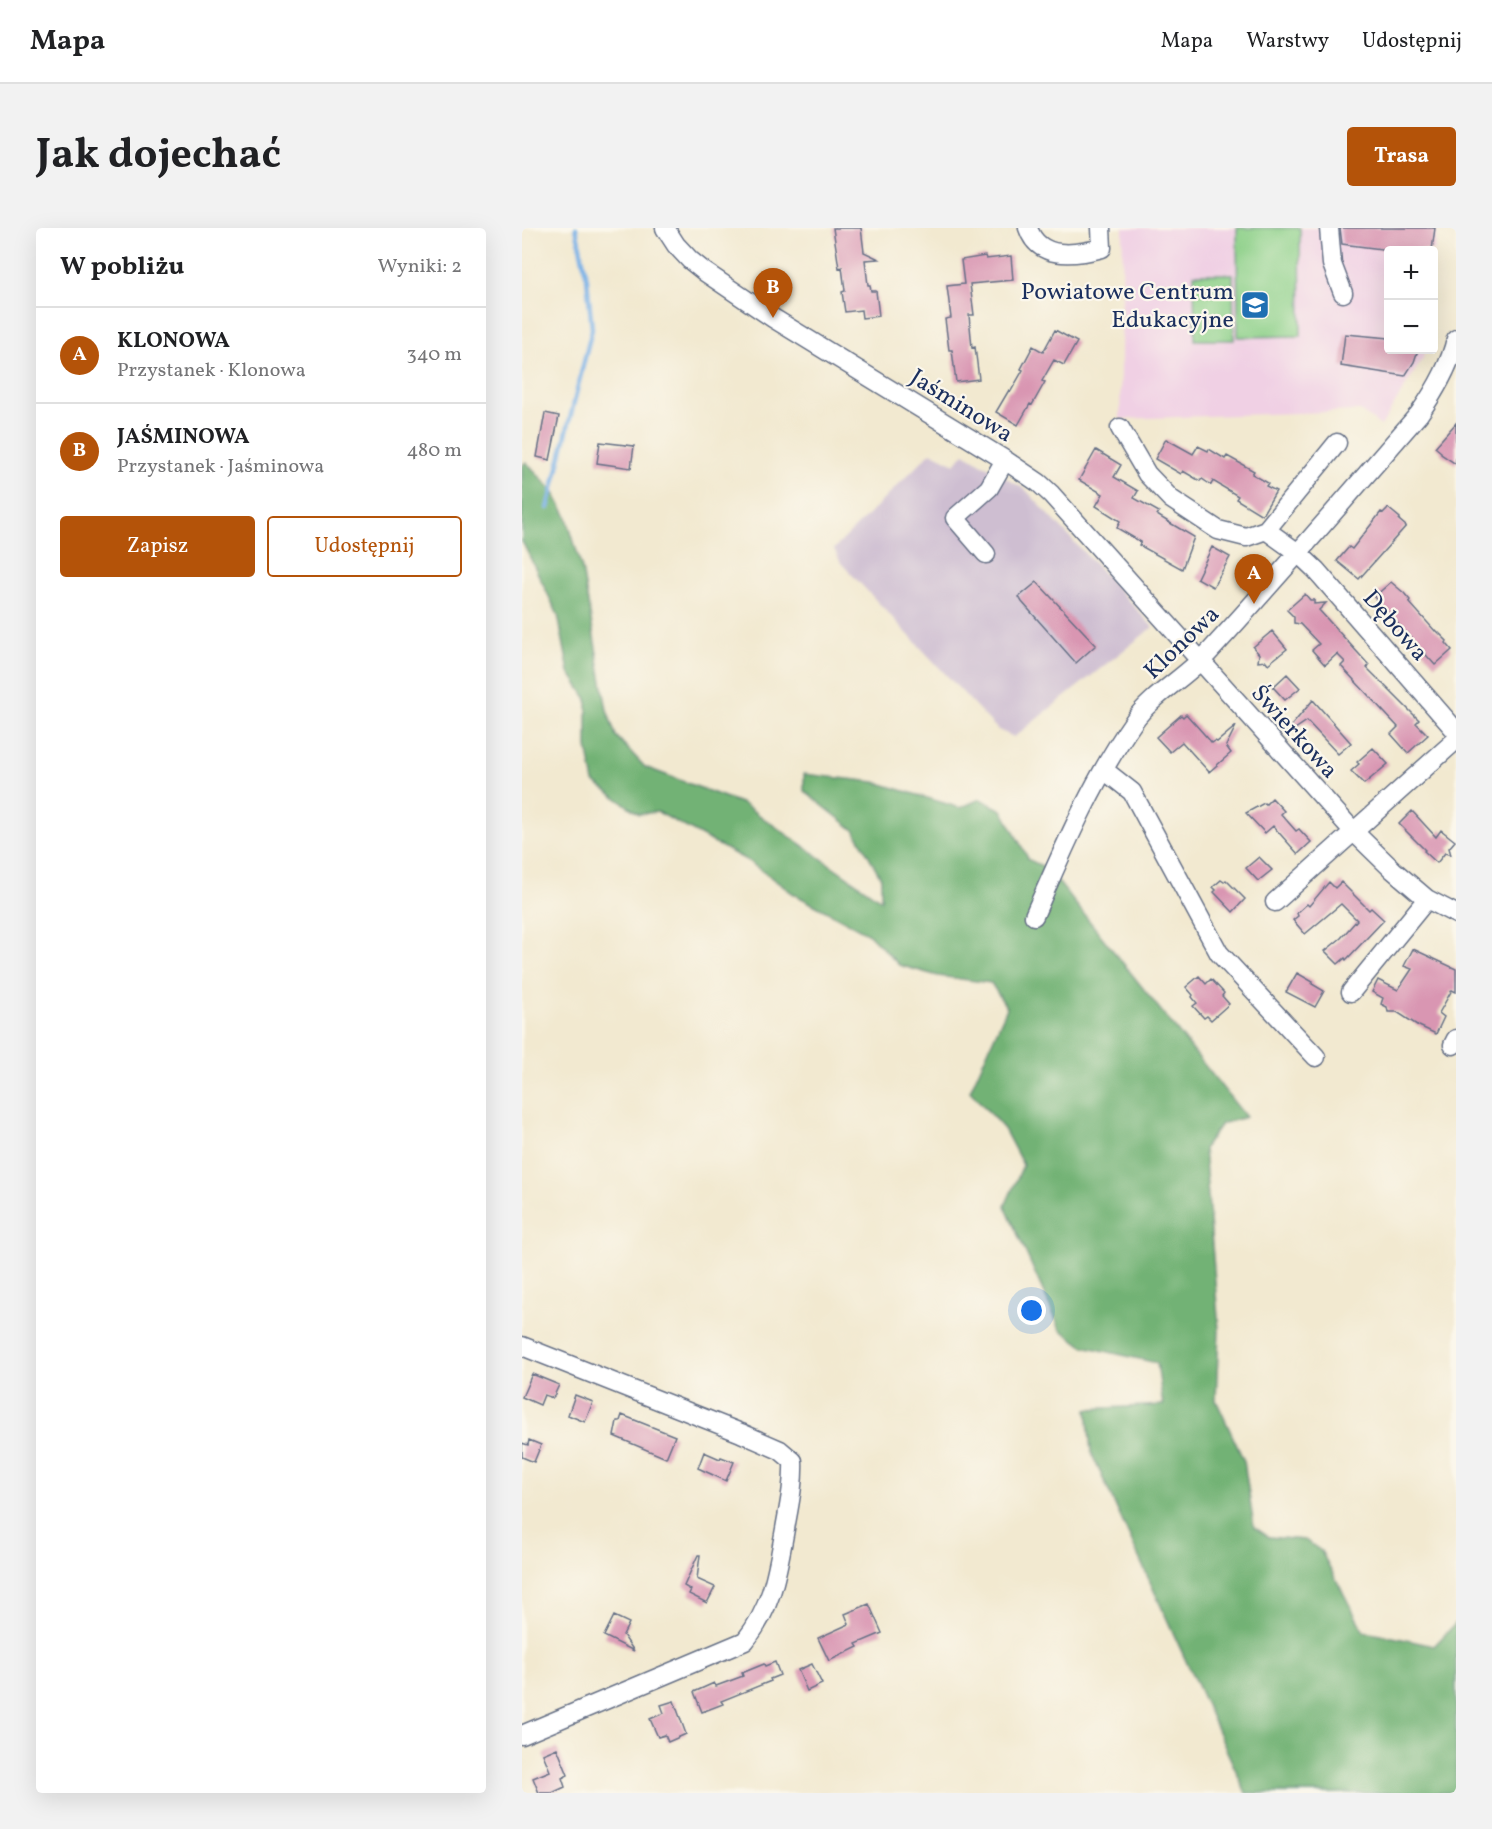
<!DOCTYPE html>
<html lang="pl">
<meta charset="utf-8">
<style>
body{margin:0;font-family:Vollkorn,serif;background:#f2f2f2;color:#202124}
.controls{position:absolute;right:18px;top:18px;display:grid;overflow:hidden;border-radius:6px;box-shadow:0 6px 24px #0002}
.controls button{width:54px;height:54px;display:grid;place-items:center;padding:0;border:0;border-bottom:2px solid #e0e0e0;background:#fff;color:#202124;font:30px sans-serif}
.you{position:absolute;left:510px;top:1083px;width:21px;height:21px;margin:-15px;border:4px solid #fff;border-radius:50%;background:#1a73e8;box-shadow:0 0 0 9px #1a73e833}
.badge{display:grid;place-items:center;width:39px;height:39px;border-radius:50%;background:#b45309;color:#fff;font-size:20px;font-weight:700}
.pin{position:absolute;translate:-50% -50px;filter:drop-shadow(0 2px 3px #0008)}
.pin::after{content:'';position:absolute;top:32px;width:21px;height:18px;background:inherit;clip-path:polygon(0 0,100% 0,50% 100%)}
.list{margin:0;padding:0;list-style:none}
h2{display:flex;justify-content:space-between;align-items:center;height:78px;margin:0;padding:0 24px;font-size:26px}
h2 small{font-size:20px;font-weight:400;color:#757577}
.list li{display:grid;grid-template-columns:39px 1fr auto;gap:18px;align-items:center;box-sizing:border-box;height:96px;padding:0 24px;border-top:2px solid #e0e0e0}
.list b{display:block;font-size:22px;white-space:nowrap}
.list p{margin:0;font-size:20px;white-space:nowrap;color:#757577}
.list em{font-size:20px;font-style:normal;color:#757577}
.actions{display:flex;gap:12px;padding:18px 24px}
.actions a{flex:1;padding:14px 0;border:2px solid #b45309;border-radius:6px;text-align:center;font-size:21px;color:#b45309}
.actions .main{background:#b45309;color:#fff}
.map{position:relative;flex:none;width:934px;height:1565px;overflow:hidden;border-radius:6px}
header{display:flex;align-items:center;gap:36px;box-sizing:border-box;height:84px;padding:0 30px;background:#fff;border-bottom:2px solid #e0e0e0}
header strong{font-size:28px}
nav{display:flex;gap:33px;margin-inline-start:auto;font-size:21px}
.intro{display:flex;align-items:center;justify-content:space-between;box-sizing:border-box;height:144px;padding:0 36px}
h1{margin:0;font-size:42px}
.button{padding:15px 27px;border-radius:6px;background:#b45309;color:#fff;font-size:21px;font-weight:700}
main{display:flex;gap:36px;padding:0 36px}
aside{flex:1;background:#fff;border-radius:6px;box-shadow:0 6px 24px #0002}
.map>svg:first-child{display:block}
.built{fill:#f0d0e4}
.industrial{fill:#cebed1}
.green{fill:#8dd089;stroke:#548074;stroke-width:1.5}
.forest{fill:#72b275;stroke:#46706a;stroke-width:1.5}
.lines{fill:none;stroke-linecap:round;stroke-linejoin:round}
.stream{stroke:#75afe6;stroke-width:4.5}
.building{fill:#d996b2}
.minor-casing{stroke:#667086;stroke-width:21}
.minor{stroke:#fff;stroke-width:18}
.labels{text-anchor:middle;stroke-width:4.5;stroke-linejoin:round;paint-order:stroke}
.poi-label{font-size:24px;fill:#1b2f5e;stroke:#fbf7ec;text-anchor:end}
.street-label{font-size:24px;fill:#1b2f5e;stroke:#fbf7ec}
</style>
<header>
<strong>Mapa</strong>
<nav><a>Mapa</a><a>Warstwy</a><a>Udostępnij</a></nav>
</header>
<div class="intro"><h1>Jak dojechać</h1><a class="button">Trasa</a></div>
<main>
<aside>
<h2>W pobliżu<small>Wyniki: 2</small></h2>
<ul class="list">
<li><span class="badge">A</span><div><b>KLONOWA</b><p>Przystanek · Klonowa</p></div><em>340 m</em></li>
<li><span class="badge">B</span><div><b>JAŚMINOWA</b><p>Przystanek · Jaśminowa</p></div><em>480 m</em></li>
</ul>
<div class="actions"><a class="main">Zapisz</a><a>Udostępnij</a></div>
</aside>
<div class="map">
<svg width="934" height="1565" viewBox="0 0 934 1565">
<rect width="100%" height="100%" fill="#fbf7ec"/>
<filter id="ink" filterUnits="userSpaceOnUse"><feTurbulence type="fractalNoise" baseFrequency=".0167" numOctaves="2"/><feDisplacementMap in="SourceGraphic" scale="12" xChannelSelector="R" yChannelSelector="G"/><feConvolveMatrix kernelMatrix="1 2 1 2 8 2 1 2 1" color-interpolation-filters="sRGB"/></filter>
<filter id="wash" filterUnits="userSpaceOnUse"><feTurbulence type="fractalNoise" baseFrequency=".008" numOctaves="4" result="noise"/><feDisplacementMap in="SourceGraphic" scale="24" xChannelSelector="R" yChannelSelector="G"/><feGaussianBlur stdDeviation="1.35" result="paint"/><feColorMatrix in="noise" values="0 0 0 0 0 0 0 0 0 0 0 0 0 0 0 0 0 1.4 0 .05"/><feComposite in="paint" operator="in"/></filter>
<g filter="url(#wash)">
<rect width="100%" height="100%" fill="#f2e9d0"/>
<path class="built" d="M 601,0 L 915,0 L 912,32 L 912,22 L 866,22 L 866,122 L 902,122 L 901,130 L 859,198 L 838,183 L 598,191 Z"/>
<path class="industrial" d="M 409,224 L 433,236 L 442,225 L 504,262 L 631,399 L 492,509 L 476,502 L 319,335 L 312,321 Z"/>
<path class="green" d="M 715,0 L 778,0 L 779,108 L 716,109 Z
M 672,46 L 711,46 L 712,112 L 673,112 Z"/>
<path class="forest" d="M 4,234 L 31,263 L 44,287 L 60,341 L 85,482 L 94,508 L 123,539 L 221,576 L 359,672 L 359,650 L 333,603 L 282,563 L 282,546 L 353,554 L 438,580 L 458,571 L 480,582 L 507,632 L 525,640 L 724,889 L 699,896 L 682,920 L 697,1102 L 694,1172 L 722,1233 L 732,1299 L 747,1309 L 783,1312 L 799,1323 L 842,1404 L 871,1409 L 912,1418 L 934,1395 L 934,1565 L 724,1565 L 569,1224 L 565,1181 L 641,1177 L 635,1135 L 561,1118 L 538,1101 L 483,978 L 501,937 L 482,901 L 448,863 L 485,780 L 469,755 L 416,748 L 377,737 L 347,706 L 272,666 L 226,633 L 136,584 L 117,586 L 72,554 L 65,519 L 65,471 L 47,444 L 36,387 L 0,313 L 0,238 Z"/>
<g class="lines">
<path class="stream" d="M 26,280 L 70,101 L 65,51 L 54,0"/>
</g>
<g id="blocks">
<path class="building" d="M 311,0 L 339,0 L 342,24 L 357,31 L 343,32 L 346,57 L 348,57 L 349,63 L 354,63 L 357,88 L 340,90 L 339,82 L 323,84 L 320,64 L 323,63 L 320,39 L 317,40 Z
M 818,0 L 913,0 L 910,22 L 868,22 L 820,16 Z
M 463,28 L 464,31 L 489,28 L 491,52 L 448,56 L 452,87 L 447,87 L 450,120 L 453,119 L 457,151 L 434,154 L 430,122 L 427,122 L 423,91 L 429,90 L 425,58 L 442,56 L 439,32 Z
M 533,102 L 555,114 L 542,137 L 532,132 L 520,153 L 523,154 L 510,177 L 508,176 L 496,197 L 474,184 L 487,162 L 489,163 L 501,142 L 499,141 L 511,118 L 521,124 Z
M 823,106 L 867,110 L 867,122 L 896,122 L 892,134 L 883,148 L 819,138 Z
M 23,185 L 37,188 L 28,232 L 15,229 Z
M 934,195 L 934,236 L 919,226 L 919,224 L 913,219 Z
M 644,211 L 671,226 L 676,218 L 686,223 L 687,221 L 703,231 L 705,228 L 732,243 L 730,246 L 746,255 L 744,258 L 754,263 L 740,287 L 714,271 L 716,268 L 691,253 L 689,257 L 680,251 L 678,253 L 661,243 L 659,246 L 633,231 Z
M 78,214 L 112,218 L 109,240 L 75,235 Z
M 574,222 L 599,237 L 592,249 L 616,263 L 612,270 L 637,284 L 635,287 L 648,295 L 672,309 L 660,341 L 617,317 L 619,314 L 595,300 L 598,293 L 574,278 L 581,266 L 557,252 Z
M 866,280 L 878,290 L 877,292 L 884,298 L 837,351 L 815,333 L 827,319 L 830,321 L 859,284 L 861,285 Z
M 690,319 L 708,329 L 691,359 L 675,350 Z
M 515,354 L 574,417 L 554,435 L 500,374 L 497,369 Z
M 869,354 L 882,365 L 888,372 L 887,374 L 913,403 L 914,402 L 925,413 L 924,415 L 930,422 L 913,437 L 852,369 Z
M 783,366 L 788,372 L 792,372 L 792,376 L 804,375 L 797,382 L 847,437 L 845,440 L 897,492 L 894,495 L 906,507 L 886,525 L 869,506 L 876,499 L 819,438 L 823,434 L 815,426 L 803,437 L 790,422 L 797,416 L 778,396 L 772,395 L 772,389 L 765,382 Z
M 750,403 L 765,421 L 746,436 L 744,433 L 736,434 L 737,426 L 731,419 Z
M 765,446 L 778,460 L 763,472 L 751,459 Z
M 791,472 L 829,515 L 816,526 L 785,493 L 767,505 L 765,503 Z
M 664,486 L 690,515 L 693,513 L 695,514 L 714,498 L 704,518 L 709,525 L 687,544 L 660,514 L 648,524 L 634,509 L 659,487 L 661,489 Z
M 851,520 L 866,536 L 842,556 L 829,543 L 837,536 L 835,534 Z
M 750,570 L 762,583 L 759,586 L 774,603 L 777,601 L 789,614 L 776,626 L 751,598 L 743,605 L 724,585 L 742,575 L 744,576 Z
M 890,583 L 914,609 L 919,602 L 933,613 L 927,620 L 929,627 L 923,625 L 915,635 L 902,623 L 903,622 L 877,596 Z
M 737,629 L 750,642 L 736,653 L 724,640 Z
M 699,652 L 702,654 L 704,652 L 723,671 L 711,684 L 692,664 L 694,662 L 691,659 Z
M 807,654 L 813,660 L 819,654 L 847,682 L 849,680 L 862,692 L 824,732 L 823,730 L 816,736 L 803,723 L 819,710 L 835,692 L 819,676 L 783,706 L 771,692 L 776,688 L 775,685 L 785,676 L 787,678 Z
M 891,721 L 934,741 L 934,764 L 930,762 L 917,785 L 922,789 L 914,806 L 895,797 L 875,784 L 866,784 L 865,779 L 859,776 L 861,770 L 850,764 L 856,752 L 876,762 L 890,741 L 882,738 Z
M 775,745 L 791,754 L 790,756 L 802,763 L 793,779 L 764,764 Z
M 677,748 L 684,756 L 689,751 L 702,765 L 700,768 L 707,776 L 689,792 L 685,788 L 682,790 L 671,778 L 675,775 L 670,769 L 671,767 L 664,759 Z
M 10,1146 L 37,1157 L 31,1170 L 22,1167 L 18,1177 L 0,1169 Z
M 53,1167 L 71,1174 L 63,1194 L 46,1187 Z
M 100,1187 L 153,1208 L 144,1230 L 92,1208 L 95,1193 L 98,1193 Z
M 7,1212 L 19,1217 L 12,1234 L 0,1229 L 0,1215 L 6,1217 Z
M 182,1224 L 198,1231 L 199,1229 L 212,1234 L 204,1253 L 176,1240 Z
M 176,1327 L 178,1327 L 175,1351 L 193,1359 L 185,1375 L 167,1366 L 169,1362 L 162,1358 Z
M 347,1376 L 360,1405 L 334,1416 L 336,1419 L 307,1433 L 296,1410 L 327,1396 L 323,1386 Z
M 92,1388 L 107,1395 L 101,1407 L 112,1423 L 82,1408 Z
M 253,1434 L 258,1447 L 248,1451 L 249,1453 L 199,1473 L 201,1476 L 180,1484 L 172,1464 L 192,1455 L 194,1458 L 221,1448 L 220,1445 L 242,1436 L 243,1438 Z
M 290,1436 L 300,1456 L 285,1463 L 276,1442 Z
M 152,1473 L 164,1506 L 146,1514 L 143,1507 L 136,1509 L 128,1491 L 142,1485 L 139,1477 Z
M 35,1520 L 46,1547 L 40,1550 L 43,1559 L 30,1565 L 17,1565 L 11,1550 L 28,1543 L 21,1526 Z"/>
</g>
</g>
<g filter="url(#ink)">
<use href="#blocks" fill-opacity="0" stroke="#667086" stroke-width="1.5"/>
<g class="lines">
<g class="minor-casing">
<path id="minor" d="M 143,0 L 154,17 L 168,32 L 183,44 L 251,90 L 483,232 L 517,255 L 529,266 L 832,604 L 871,642 L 905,671 L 934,686
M 506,0 C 517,33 554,27 580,20 L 579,0
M 807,0 L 810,36 L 821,65
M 598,200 L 625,246 L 649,271 L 696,302 L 724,309 L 744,302
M 815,215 L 744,302 L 776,325 L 794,342 L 934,503
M 464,326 L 433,290 L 467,260 L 483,232
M 582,542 L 610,564 L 697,725 L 794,829
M 753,674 L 934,512
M 512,688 C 541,622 570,553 612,493 C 629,468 667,447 689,422 C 760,345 828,265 897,186 C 913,163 928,138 934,111
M 829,764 L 905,671
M 931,817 L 934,811
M 0,1118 L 219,1205 L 258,1222 L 271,1233 C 272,1256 267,1278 263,1301 C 255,1344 251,1378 223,1413 L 0,1507"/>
</g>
<use href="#minor" class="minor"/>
</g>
</g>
<defs>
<g id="school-square" transform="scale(1.5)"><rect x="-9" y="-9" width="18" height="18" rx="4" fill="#1f6fb2" stroke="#fbf7ec"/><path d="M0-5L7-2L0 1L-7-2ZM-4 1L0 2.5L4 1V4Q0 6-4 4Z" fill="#fff"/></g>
</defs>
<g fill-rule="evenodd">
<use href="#school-square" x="733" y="77"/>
</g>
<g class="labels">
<g class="poi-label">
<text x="712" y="71">Powiatowe Centrum<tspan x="712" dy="28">Edukacyjne</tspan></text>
</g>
<g class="street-label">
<text transform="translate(440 177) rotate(32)" y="8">Jaśminowa</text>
<text transform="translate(874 397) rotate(49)" y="8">Dębowa</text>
<text transform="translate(659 414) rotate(-44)" y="8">Klonowa</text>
<text transform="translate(773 503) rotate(48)" y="8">Świerkowa</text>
</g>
</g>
</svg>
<div class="controls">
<button>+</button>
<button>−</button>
</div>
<div class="you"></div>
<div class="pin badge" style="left:732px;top:376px">A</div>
<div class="pin badge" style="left:251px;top:90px">B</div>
</div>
</main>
